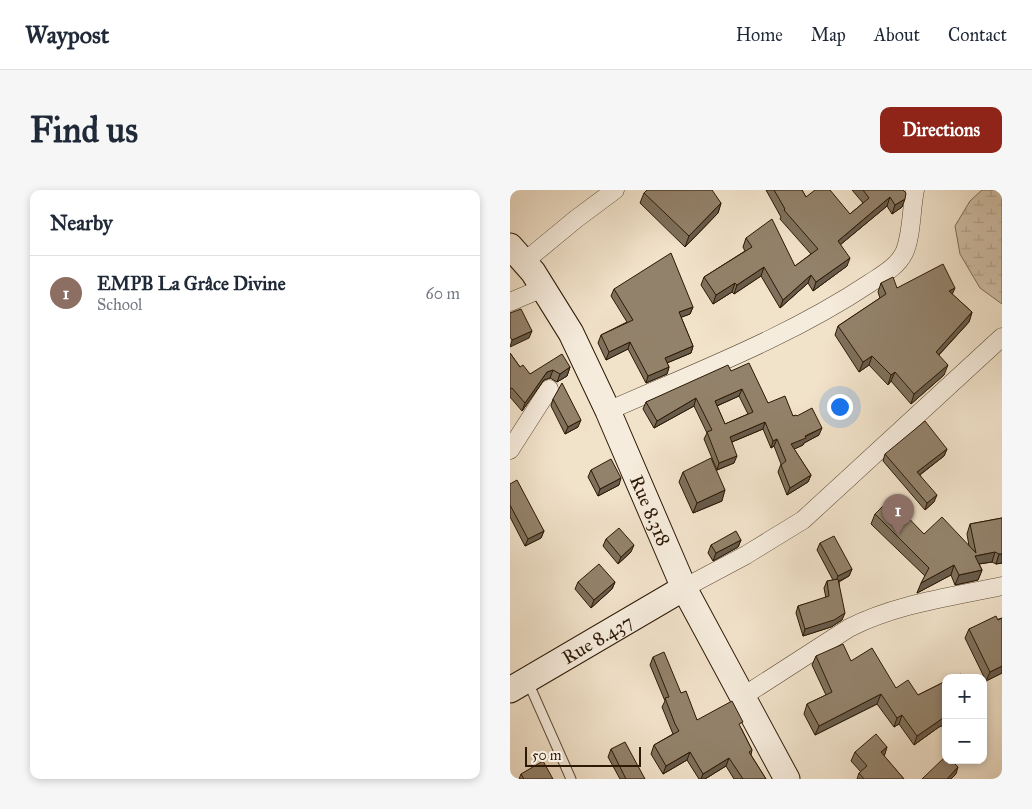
<!DOCTYPE html>
<meta charset="utf-8">
<style>
body{margin:0;font-family:"IM FELL Great Primer",serif;background:#f6f6f7;color:#1f2937}
.controls{position:absolute;right:15px;bottom:15px;display:grid;overflow:hidden;border-radius:10px;box-shadow:0 2px 8px #0003}
.controls button{width:45px;height:45px;display:grid;place-items:center;padding:0;border:0;border-bottom:1px solid #e0e1e3;background:#fff;color:#1f2937;font:25px sans-serif}
.scale{position:absolute;left:15px;bottom:12px;width:116px;box-sizing:border-box;padding-left:5px;border:2px solid #2d1904;border-top:0;font-size:14px;line-height:18px;white-space:nowrap;color:#2d1904;-webkit-text-stroke:4px #f6ecdd;paint-order:stroke}
.you{position:absolute;left:329px;top:216px;width:18px;height:18px;margin:-12px;border:4px solid #fff;border-radius:50%;background:#1a73e8;box-shadow:0 0 0 8px #1a73e833}
.badge{display:grid;place-items:center;width:32px;height:32px;border-radius:50%;background:#8f2418;color:#fff;font-size:16px;font-weight:700}
.pin{position:absolute;translate:-50% -41px;filter:drop-shadow(0 1px 2px #0008)}
.pin::after{content:'';position:absolute;top:26px;width:18px;height:15px;background:inherit;clip-path:polygon(0 0,100% 0,50% 100%)}
.list{margin:0;padding:0;list-style:none}
h2{display:flex;justify-content:space-between;align-items:center;height:65px;margin:0;padding:0 20px;font-size:21px}
h2 small{font-size:16px;font-weight:400;color:#747a83}
.list li{display:grid;grid-template-columns:32px 1fr auto;gap:15px;align-items:center;box-sizing:border-box;height:75px;padding:0 20px;border-top:1px solid #e0e1e3}
.list b{display:block;font-size:19px;white-space:nowrap}
.list p{margin:0;font-size:16px;white-space:nowrap;color:#747a83}
.list em{font-size:16px;font-style:normal;color:#747a83}
.map{position:relative;flex:none;width:492px;height:589px;overflow:hidden;border-radius:10px}
header{display:flex;align-items:center;gap:30px;box-sizing:border-box;height:70px;padding:0 25px;background:#fff;border-bottom:1px solid #e0e1e3}
header strong{font-size:24px}
nav{display:flex;gap:28px;margin-inline-start:auto;font-size:18px}
.intro{display:flex;align-items:center;justify-content:space-between;box-sizing:border-box;height:120px;padding:0 30px}
h1{margin:0;font-size:35px}
.button{padding:12px 22px;border-radius:10px;background:#8f2418;color:#fff;font-size:18px;font-weight:700}
main{display:flex;gap:30px;padding:0 30px}
aside{flex:1;background:#fff;border-radius:10px;box-shadow:0 2px 8px #0003}
.map>svg:first-child{display:block}
.wetland{fill:url(#wetland-marsh);stroke:#7e6c56}
.lines{fill:none;stroke-linecap:round;stroke-linejoin:round}
.lane-casing{stroke:#5e4b36;stroke-width:11}
.street-casing{stroke:#5e4b36;stroke-width:19}
.secondary-casing{stroke:#2d1904;stroke-width:27}
.lane{stroke:#f6ecdd;stroke-width:9}
.street{stroke:#f6ecdd;stroke-width:18}
.secondary{stroke:#f6ecdd;stroke-width:25}
.wall{fill:#7e705c;stroke:#2d1904;fill-rule:evenodd}
.shaded-wall{fill:#675b4b;stroke:#2d1904}
.building{fill:#93826b;stroke:#2d1904;fill-rule:evenodd}
.labels{text-anchor:middle;stroke-width:4;stroke-linejoin:round;paint-order:stroke}
.street-label{font-size:19px;fill:#2d1904;stroke:#f6ecdd}
</style>
<header>
<strong>Waypost</strong>
<nav><a>Home</a><a>Map</a><a>About</a><a>Contact</a></nav>
</header>
<div class="intro"><h1>Find us</h1><a class="button">Directions</a></div>
<main>
<aside>
<h2>Nearby<small></small></h2>
<ul class="list">
<li><span class="badge" style="background:#8d6e63">1</span><div><b>EMPB La Grâce Divine</b><p>School</p></div><em>60 m</em></li>
</ul>
</aside>
<div class="map">
<svg width="492" height="589" viewBox="0 0 492 589">
<defs>
<pattern id="wetland-marsh" width="20" height="14" patternUnits="userSpaceOnUse" patternTransform="scale(1.25)"><rect width="20" height="14" fill="#d0c0a8"/><path d="M1 5h8M5 5V1M11 12h8M15 12V8" fill="none" stroke="#b3a48f"/></pattern>
</defs>
<rect width="100%" height="100%" fill="#f1e2ca"/>
<filter id="stains"><feTurbulence type="fractalNoise" baseFrequency=".004" numOctaves="4"/><feColorMatrix values="0 0 0 0 .2 0 0 0 0 .09 0 0 0 0 .02 0 0 0 .5 -.17"/></filter>
<radialGradient id="worn" r=".72"><stop offset=".6" stop-color="#630" stop-opacity="0"/><stop offset="1" stop-color="#630" stop-opacity=".3"/></radialGradient>
<path class="wetland" d="M 472,0 L 492,0 L 492,114 L 470,98 L 450,64 L 445,36 L 460,11 Z"/>
<g class="lines">
<g class="lane-casing">
<path id="lane" d="M 18,492 L 61,589"/>
</g>
<g class="street-casing">
<path id="street" d="M 14,72 L 66,29 L 105,0
M 0,112 L 33,98
M 98,221 C 186,182 279,147 360,93 C 372,85 387,77 394,63 C 402,46 401,19 405,0
M 0,260 L 39,199
M 174,398 L 236,365 L 293,330 L 492,147
M 232,507 L 339,438 C 386,414 440,407 492,396"/>
</g>
<g class="secondary-casing">
<g id="secondary">
<path id="s1" d="M 0,56 L 23,82 L 61,143 L 98,221 L 174,398 L 277,589"/>
<path id="s2" d="M 0,500 L 174,398"/>
</g>
</g>
<use href="#lane" class="lane"/>
<use href="#street" class="street"/>
<use href="#secondary" class="secondary"/>
</g>
<path class="wall" d="M 256,0 L 292,0 L 296,7 L 340,24 L 353,13 L 342,0 L 393,0 L 392,17 L 382,24 L 377,16 L 330,55 L 337,76 L 303,101 L 298,93 L 270,118 L 251,86 L 224,104 L 222,102 L 203,114 L 191,95 L 194,87 L 235,61 L 233,57 L 236,48 L 285,76 L 301,64 L 270,29 L 271,27 Z
M 134,3 L 211,13 L 208,23 L 175,57 L 130,13 Z
M 371,93 L 387,98 L 442,104 L 462,122 L 459,132 L 429,165 L 434,185 L 401,214 L 381,191 L 378,195 L 359,175 L 349,182 L 325,145 L 328,136 L 370,108 L 368,102 Z
M 104,99 L 183,117 L 180,124 L 171,127 L 183,156 L 181,163 L 157,173 L 159,177 L 157,184 L 136,193 L 118,159 L 96,170 L 88,153 L 91,145 L 117,132 L 101,106 Z
M 0,163 L 10,177 L 20,184 L 60,177 L 57,186 L 47,192 L 40,188 L 34,190 L 12,221 L 0,207 Z
M 221,181 L 258,213 L 283,226 L 287,226 L 309,245 L 294,253 L 293,255 L 284,259 L 301,285 L 298,292 L 277,305 L 268,282 L 271,274 L 264,256 L 261,258 L 253,239 L 222,252 L 224,273 L 207,280 L 194,249 L 197,243 L 184,216 L 144,238 L 133,219 L 136,212 ZM 229,206 L 238,224 L 215,234 L 207,216 Z
M 43,209 L 68,237 L 55,244 L 41,216 Z
M 437,259 L 434,266 L 410,285 L 424,312 L 415,320 L 373,271 L 375,264 Z
M 81,280 L 109,295 L 88,306 L 78,287 Z
M 173,282 L 212,311 L 183,323 L 169,292 Z
M 0,294 L 34,341 L 31,348 L 15,356 L 0,327 Z
M 365,324 L 414,344 L 459,356 L 457,344 L 460,334 L 492,328 L 492,373 L 486,374 L 482,372 L 469,374 L 472,380 L 468,390 L 445,395 L 441,385 L 407,403 L 415,386 L 361,334 Z
M 96,349 L 121,362 L 108,374 L 93,356 Z
M 231,350 L 228,357 L 203,371 L 198,363 L 201,355 Z
M 310,353 L 342,379 L 339,386 L 329,392 L 332,430 L 321,437 L 293,446 L 286,423 L 288,416 L 316,408 L 314,398 L 317,391 L 323,390 L 307,360 Z
M 68,392 L 105,392 L 102,399 L 81,418 L 65,399 Z
M 492,428 L 492,483 L 476,491 L 455,448 L 459,439 Z
M 306,466 L 341,471 L 386,498 L 408,505 L 436,491 L 436,534 L 429,537 L 404,555 L 389,534 L 384,537 L 367,514 L 305,545 L 294,524 L 297,514 L 316,505 L 302,475 Z
M 143,467 L 171,503 L 187,530 L 231,538 L 242,560 L 241,565 L 256,589 L 224,589 L 216,576 L 195,589 L 189,589 L 177,570 L 153,584 L 141,564 L 144,555 L 163,544 L 152,517 L 155,511 L 140,475 Z
M 377,557 L 374,566 L 394,589 L 347,589 L 349,583 L 351,582 L 341,571 L 345,562 Z
M 101,559 L 135,589 L 110,589 L 98,567 Z
M 11,584 L 43,589 L 9,589 Z"/>
<path class="shaded-wall" d="M 380,7 L 377,16 L 324,60 L 328,51 Z
M 395,9 L 392,17 L 382,24 L 385,15 Z
M 211,13 L 208,23 L 175,57 L 179,46 Z
M 340,68 L 337,76 L 303,101 L 306,92 Z
M 254,77 L 251,86 L 224,104 L 227,95 Z
M 301,85 L 298,93 L 270,118 L 273,110 Z
M 225,93 L 222,102 L 203,114 L 206,105 Z
M 445,98 L 441,107 L 439,101 Z
M 183,117 L 180,124 L 167,129 L 169,122 Z
M 462,122 L 459,132 L 423,171 L 426,162 Z
M 22,141 L 19,148 L 0,157 L 2,150 Z
M 120,152 L 118,159 L 96,170 L 99,162 Z
M 183,156 L 181,163 L 152,175 L 155,168 Z
M 362,166 L 359,175 L 349,182 L 353,172 Z
M 438,175 L 434,185 L 401,214 L 404,204 Z
M 60,177 L 57,186 L 47,192 L 50,184 Z
M 159,177 L 157,184 L 136,193 L 138,186 Z
M 43,180 L 40,188 L 34,190 L 12,221 L 15,213 L 37,182 Z
M 385,182 L 381,191 L 378,195 L 381,185 Z
M 232,199 L 229,206 L 202,218 L 205,211 Z
M 186,208 L 184,216 L 144,238 L 147,231 Z
M 71,230 L 68,237 L 55,244 L 58,237 Z
M 255,232 L 253,239 L 217,254 L 220,247 Z
M 312,238 L 309,245 L 294,253 L 293,255 L 278,262 L 281,254 Z
M 267,249 L 264,256 L 261,258 L 263,251 Z
M 437,259 L 434,266 L 404,289 L 407,282 Z
M 227,266 L 224,273 L 207,280 L 209,273 Z
M 301,285 L 298,292 L 277,305 L 280,298 Z
M 111,288 L 109,295 L 88,306 L 90,299 Z
M 215,300 L 212,311 L 183,323 L 187,313 Z
M 427,305 L 424,312 L 415,320 L 417,313 Z
M 34,341 L 31,348 L 15,356 L 18,349 Z
M 231,350 L 228,357 L 203,371 L 206,363 Z
M 124,355 L 121,362 L 108,374 L 111,367 Z
M 485,362 L 482,372 L 462,375 L 465,366 Z
M 489,364 L 492,364 L 492,373 L 486,374 Z
M 444,375 L 441,385 L 407,403 L 411,393 Z
M 342,379 L 339,386 L 325,393 L 328,386 Z
M 472,380 L 468,390 L 445,395 L 449,385 Z
M 105,392 L 102,399 L 81,418 L 84,410 Z
M 335,423 L 332,430 L 321,437 L 293,446 L 295,439 Z
M 492,476 L 492,483 L 476,491 L 480,482 Z
M 371,504 L 367,514 L 305,545 L 309,536 Z
M 392,525 L 389,534 L 384,537 L 387,528 Z
M 436,526 L 436,534 L 429,537 L 404,555 L 407,546 Z
M 377,557 L 374,567 L 371,562 Z
M 180,562 L 177,570 L 153,584 L 156,576 Z
M 219,568 L 216,576 L 195,589 L 191,589 L 193,584 Z
M 448,577 L 446,584 L 441,589 L 437,589 Z"/>
<path class="building" d="M 137,0 L 202,0 L 211,13 L 179,46 L 134,3 Z
M 264,0 L 292,0 L 296,7 L 305,0 L 320,0 L 340,24 L 359,8 L 353,0 L 393,0 L 396,3 L 395,9 L 385,15 L 380,7 L 328,51 L 340,68 L 306,92 L 301,85 L 273,110 L 254,77 L 227,95 L 225,93 L 206,105 L 194,87 L 242,57 L 236,48 L 262,29 L 285,76 L 308,59 L 274,20 L 275,19 Z
M 161,63 L 183,117 L 169,122 L 183,156 L 155,168 L 159,177 L 138,186 L 120,152 L 99,162 L 91,145 L 123,130 L 104,99 Z
M 433,74 L 445,98 L 439,101 L 462,122 L 426,162 L 438,175 L 404,204 L 385,182 L 381,185 L 362,166 L 353,172 L 328,136 L 376,104 L 371,93 L 383,87 L 387,98 Z
M 11,119 L 22,141 L 2,150 L 0,147 L 0,123 Z
M 0,163 L 10,177 L 13,175 L 20,184 L 52,164 L 60,177 L 50,184 L 43,180 L 37,182 L 15,213 L 2,198 L 0,199 Z
M 239,173 L 258,213 L 275,206 L 283,226 L 286,225 L 287,226 L 302,218 L 312,238 L 295,246 L 296,248 L 281,254 L 301,285 L 280,298 L 271,275 L 276,271 L 267,249 L 263,251 L 255,232 L 220,247 L 227,266 L 209,273 L 197,242 L 202,240 L 186,208 L 147,231 L 136,212 L 218,175 L 221,181 ZM 232,199 L 243,222 L 215,234 L 205,211 Z
M 52,193 L 71,230 L 58,237 L 43,209 Z
M 415,231 L 437,259 L 407,282 L 427,305 L 417,313 L 375,264 Z
M 201,268 L 215,300 L 187,313 L 173,282 Z
M 101,269 L 111,288 L 90,299 L 81,280 Z
M 7,290 L 34,341 L 18,349 L 0,315 L 0,294 Z
M 380,309 L 414,344 L 432,327 L 466,363 L 460,334 L 492,328 L 492,364 L 489,364 L 485,362 L 465,366 L 472,380 L 449,385 L 444,375 L 411,393 L 419,378 L 365,324 Z
M 109,338 L 124,355 L 111,367 L 96,349 Z
M 226,341 L 231,350 L 206,363 L 201,355 Z
M 324,346 L 342,379 L 328,386 L 310,353 Z
M 89,374 L 105,392 L 84,410 L 68,392 Z
M 328,389 L 335,423 L 324,430 L 295,439 L 288,416 L 319,406 L 317,391 Z
M 486,426 L 488,430 L 492,428 L 492,476 L 480,482 L 459,439 Z
M 333,454 L 341,471 L 362,458 L 386,498 L 398,490 L 408,505 L 436,491 L 436,526 L 407,546 L 392,525 L 387,528 L 371,504 L 309,536 L 297,514 L 322,502 L 306,466 Z
M 154,462 L 171,503 L 176,501 L 187,530 L 222,511 L 233,532 L 229,534 L 242,560 L 239,562 L 256,589 L 233,589 L 219,568 L 193,584 L 180,562 L 156,576 L 144,555 L 169,541 L 165,534 L 155,508 L 159,507 L 143,467 Z
M 451,484 L 453,488 L 442,488 Z
M 366,544 L 377,557 L 371,562 L 394,589 L 354,589 L 349,583 L 357,576 L 345,562 Z
M 115,552 L 135,589 L 116,589 L 101,559 Z
M 436,566 L 436,570 L 441,570 L 448,577 L 437,589 L 412,589 Z
M 33,571 L 43,589 L 14,589 L 11,584 Z"/>
<g class="labels">
<g class="street-label">
<text dy="7" stroke="none"><textPath href="#s1" startOffset="301">Rue 8.318</textPath></text>
<text dy="7" stroke="none"><textPath href="#s2" startOffset="101">Rue 8.437</textPath></text>
</g>
</g>
<rect width="100%" height="100%" filter="url(#stains)"/>
<rect width="100%" height="100%" fill="url(#worn)"/>
</svg>
<div class="controls">
<button>+</button>
<button>−</button>
</div>
<div class="scale">50 m</div>
<div class="you"></div>
<div class="pin badge" style="left:388px;top:345px;background:#8d6e63">1</div>
</div>
</main>
